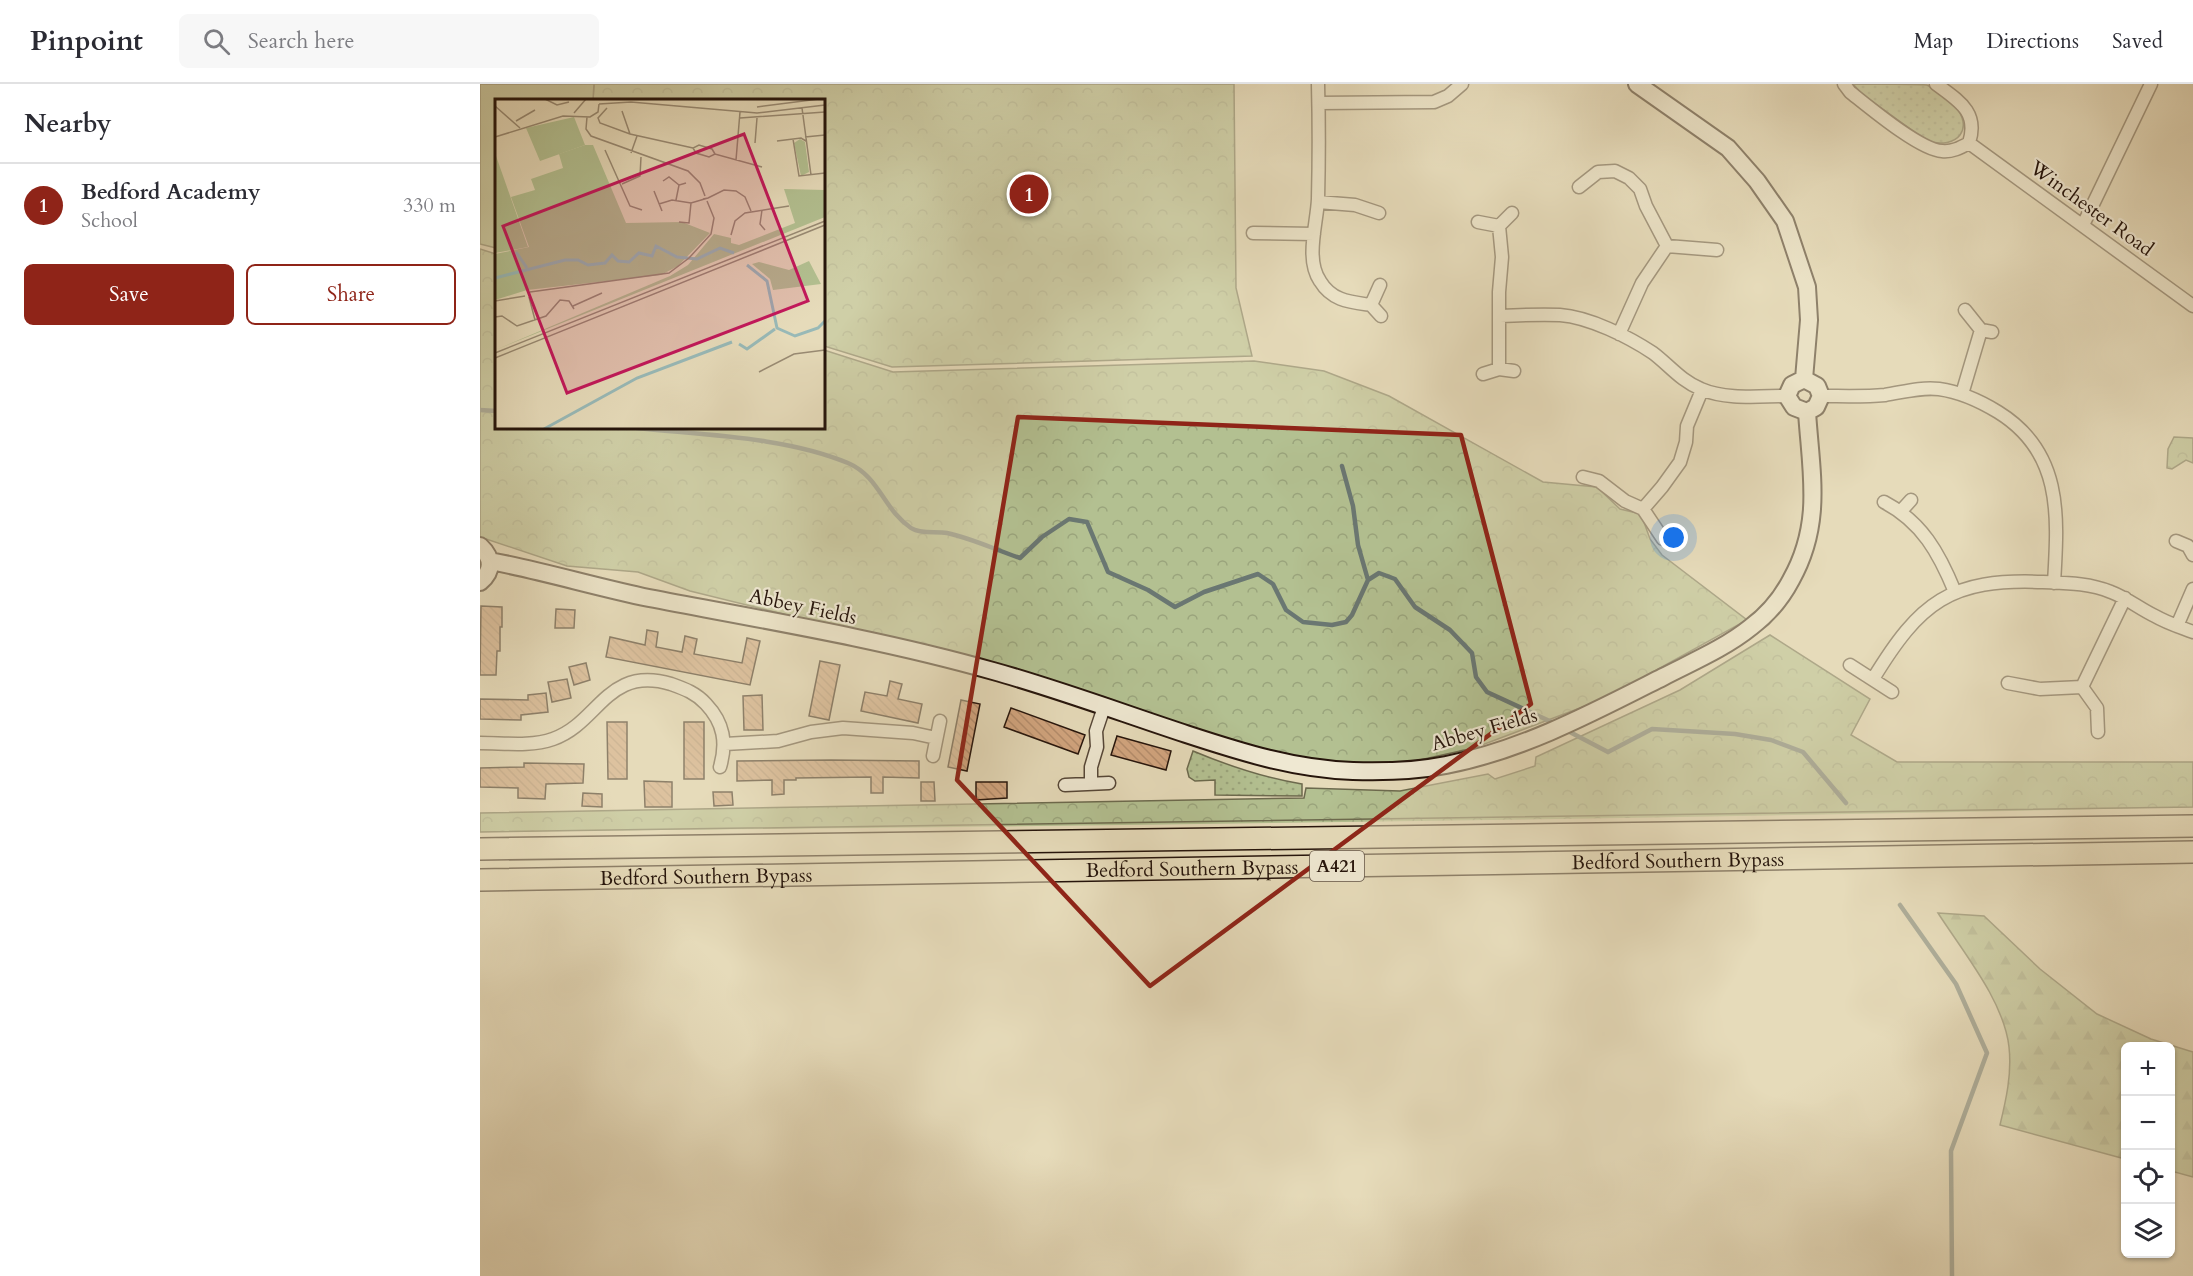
<!DOCTYPE html>
<meta charset="utf-8">
<style>
body{margin:0;font-family:Cardo,serif;background:#f7f7f7;color:#2b2b33}
.controls{position:absolute;right:18px;bottom:18px;display:grid;overflow:hidden;border-radius:9px;box-shadow:0 2px 4px #0004}
.controls button{width:54px;height:54px;display:grid;place-items:center;padding:0;border:0;border-bottom:2px solid #e1e1e2;background:#fff;color:#2b2b33;font:30px sans-serif}
.you{position:absolute;left:1194px;top:454px;width:21px;height:21px;margin:-15px;border:4px solid #fff;border-radius:50%;background:#1a73e8;box-shadow:0 0 0 9px #1a73e833}
.badge{display:grid;place-items:center;width:39px;height:39px;border-radius:50%;background:#8f2418;color:#fff;font-size:20px;font-weight:700}
.pin{position:absolute;translate:-50% -50%;border:3px solid #fff;box-shadow:0 2px 6px #0006}
.list{margin:0;padding:0;list-style:none}
h2{display:flex;justify-content:space-between;align-items:center;height:78px;margin:0;padding:0 24px;font-size:26px}
h2 small{font-size:20px;font-weight:400;color:#7c7c81}
.list li{display:grid;grid-template-columns:39px 1fr auto;gap:18px;align-items:center;box-sizing:border-box;height:84px;padding:0 24px;border-top:2px solid #e1e1e2}
.list b{display:block;font-size:22px;white-space:nowrap}
.list p{margin:0;font-size:20px;white-space:nowrap;color:#7c7c81}
.list em{font-size:20px;font-style:normal;color:#7c7c81}
.actions{display:flex;gap:12px;padding:18px 24px}
.actions a{flex:1;padding:14px 0;border:2px solid #8f2418;border-radius:9px;text-align:center;font-size:21px;color:#8f2418}
.actions .main{background:#8f2418;color:#fff}
.icon{flex:none;width:33px;height:33px;fill:none;stroke:currentColor;stroke-width:2;stroke-linecap:round;stroke-linejoin:round}
.map{position:relative;flex:none;width:1713px;height:1192px;overflow:hidden}
header{display:flex;align-items:center;gap:36px;box-sizing:border-box;height:84px;padding:0 30px;background:#fff;border-bottom:2px solid #e1e1e2}
header strong{font-size:28px}
nav{display:flex;gap:33px;margin-inline-start:auto;font-size:21px}
.search{width:420px;height:54px;background:#f7f7f7;display:flex;align-items:center;gap:15px;box-sizing:border-box;padding:0 21px;border-radius:9px;color:#7c7c81;font-size:22px}
main{display:flex}
aside{flex:1;background:#fff}
.map>svg:first-child{display:block}
.grass{fill:url(#grass-dots);stroke:#6c6a4e;stroke-width:1.5}
.forest{fill:url(#forest-firs);stroke:#6c6a4e;stroke-width:1.5}
.park{fill:url(#park-crowns);stroke:#6c6a4e;stroke-width:1.5}
.garden{fill:#b3c091;stroke:#6c6a4e;stroke-width:1.5}
.lines{fill:none;stroke-linecap:round;stroke-linejoin:round}
.stream{stroke:#6a7772;stroke-width:4.5}
.building{fill:url(#building-back-hatch);stroke:#25140b;stroke-width:1.5}
.street-casing{stroke:#554637;stroke-width:15}
.secondary-casing{stroke:#25140b;stroke-width:20}
.highway-casing{stroke:#25140b;stroke-width:24}
.street{stroke:#efe8d2;stroke-width:12}
.secondary{stroke:#efe8d2;stroke-width:16}
.highway{stroke:#e6dbba;stroke-width:21}
.marked{fill:none;stroke:#8f2418;stroke-width:4.5;stroke-linejoin:round}
.labels{text-anchor:middle;stroke-width:4.5;stroke-linejoin:round;paint-order:stroke}
.shield{fill:#efe8d2;stroke:#625447;stroke-width:1.5}
.shield-label{font-size:18px;font-weight:bold;fill:#25140b}
.street-label{font-size:20px;fill:#25140b;stroke:#efe8d2}
.inset-river{fill:none;stroke:#98b9b7;stroke-width:3}
.inset-road{fill:none;stroke:#998b74;stroke-width:1.5}
.view{fill:#c2185b;fill-opacity:0.15;stroke:#c2185b;stroke-width:3}
.inset-edge{fill:none;stroke:#25140b;stroke-width:3}
</style>
<header>
<strong>Pinpoint</strong>
<div class="search"><svg class="icon" aria-label="search" viewBox="0 0 24 24"><circle cx="10" cy="10" r="6"/><path d="M15 15l6 6"/></svg>Search here</div>
<nav><a>Map</a><a>Directions</a><a>Saved</a></nav>
</header>
<main>
<aside>
<h2>Nearby<small></small></h2>
<ul class="list">
<li><span class="badge">1</span><div><b>Bedford Academy</b><p>School</p></div><em>330 m</em></li>
</ul>
<div class="actions"><a class="main">Save</a><a>Share</a></div>
</aside>
<div class="map">
<svg width="1713" height="1192" viewBox="0 0 1713 1192">
<defs>
<pattern id="grass-dots" width="8" height="8" patternUnits="userSpaceOnUse" patternTransform="scale(1.5)"><rect width="8" height="8" fill="#b3c091"/><path d="M2 2h.1M6 6h.1" fill="none" stroke="#9aa47c" stroke-width="1.8" stroke-linecap="round"/></pattern>
<pattern id="forest-firs" width="22" height="20" patternUnits="userSpaceOnUse" patternTransform="scale(1.5)"><rect width="22" height="20" fill="#b3c091"/><path d="M5 1l3.5 6h-7zM16 11l3.5 6h-7z" fill="#9aa47c"/></pattern>
<pattern id="park-crowns" width="20" height="18" patternUnits="userSpaceOnUse" patternTransform="scale(1.5)"><rect width="20" height="18" fill="#b3c091"/><path d="M2 6a3 3 0 1 1 6 0M12 15a3 3 0 1 1 6 0" fill="none" stroke="#9aa47c"/></pattern>
<pattern id="building-back-hatch" width="6" height="6" patternUnits="userSpaceOnUse" patternTransform="scale(1.5)"><rect width="6" height="6" fill="#d2a57f"/><path d="M-1 5l2 2M0 0l6 6M5-1l2 2" fill="none" stroke="#b48d6c"/></pattern>
</defs>
<rect width="100%" height="100%" fill="#e6dbba"/>
<filter id="stains"><feTurbulence type="fractalNoise" baseFrequency=".00333" numOctaves="4"/><feColorMatrix values="0 0 0 0 .2 0 0 0 0 .09 0 0 0 0 .02 0 0 0 .5 -.17"/></filter>
<radialGradient id="worn" r=".72"><stop offset=".6" stop-color="#630" stop-opacity="0"/><stop offset="1" stop-color="#630" stop-opacity=".3"/></radialGradient>
<path class="grass" d="M 1373,0 C 1387,0 1438,0 1447,1 C 1455,5 1468,14 1474,21 C 1495,44 1478,66 1447,57 L 1382,10 Z
M 713,667 C 749,682 784,694 822,700 L 822,712 L 735,711 L 735,696 L 715,697 L 709,693 L 707,685 Z"/>
<path class="forest" d="M 1458,829 L 1504,832 L 1560,885 L 1617,930 L 1671,955 L 1713,968 L 1713,1093 L 1691,1087 L 1690,962 L 1646,962 L 1645,1075 L 1520,1041 C 1526,1016 1532,990 1529,963 C 1524,917 1483,868 1458,829 Z"/>
<path class="park" d="M 114,0 L 754,0 L 756,204 L 772,272 L 412,283 L 344,262 L 344,16 L 113,16 Z
M 0,165 L 16,170 L 16,344 L 344,344 L 344,266 L 413,288 L 774,277 L 844,287 L 909,312 L 1063,398 L 1117,403 L 1140,425 L 1161,430 L 1170,455 L 1182,471 L 1267,536 L 1124,615 L 994,664 L 917,681 L 861,681 L 778,667 L 511,581 L 210,507 L 158,488 L 87,482 L 0,453 Z
M 1694,353 L 1713,354 L 1713,379 L 1706,376 L 1692,385 L 1687,384 L 1688,365 Z
M 1290,551 L 1390,615 L 1371,651 L 1417,678 L 1713,678 L 1713,723 C 1142,736 571,742 0,748 L 0,729 L 824,714 L 826,704 L 920,707 L 1008,690 L 1015,695 L 1055,682 L 1056,673 L 1200,606 Z"/>
<path class="garden" d="M 0,0 L 114,0 L 113,16 L 16,16 L 16,164 L 0,160 Z"/>
<g class="lines">
<path class="stream" d="M 0,326 L 16,327
M 157,344 C 224,351 306,353 368,379 C 400,393 403,425 431,444 C 440,450 456,447 467,449 C 491,454 516,466 540,474 L 562,453 L 589,435 L 607,438 L 628,488 L 668,506 L 695,523 L 724,508 L 778,490 L 793,500 L 806,526 L 823,538 L 852,541 L 866,538 L 872,531 L 888,496 L 899,489 L 915,495 L 935,523 L 970,546 L 992,569 L 996,593 L 1007,608 L 1076,640
M 862,382 L 873,422 L 878,461 L 888,496
M 1086,646 L 1128,668 L 1172,645 L 1255,650 L 1291,656 L 1323,668 L 1366,719
M 1420,821 L 1476,900 L 1507,969 L 1471,1067 L 1472,1192"/>
</g>
<path class="building" d="M 1,522 L 22,523 L 22,543 L 20,543 L 20,567 L 17,567 L 16,591 L 0,591 Z
M 76,525 L 95,526 L 94,544 L 75,544 Z
M 167,546 L 178,548 L 176,563 L 202,568 L 205,552 L 217,555 L 214,570 L 262,579 L 267,554 L 280,557 L 270,601 L 126,573 L 130,553 L 165,561 Z
M 340,577 L 360,581 L 349,636 L 329,632 Z
M 106,579 L 110,596 L 94,601 L 89,583 Z
M 87,595 L 91,614 L 72,618 L 68,598 Z
M 410,597 L 422,600 L 418,615 L 442,620 L 438,639 L 381,627 L 385,608 L 407,612 Z
M 66,609 L 68,628 L 41,631 L 41,636 L 0,635 L 0,615 L 48,616 L 48,611 Z
M 282,611 L 283,646 L 264,646 L 263,612 Z
M 481,616 L 500,620 L 487,687 L 468,683 Z
M 531,624 L 605,651 L 598,670 L 524,643 Z
M 127,638 L 147,638 L 147,695 L 128,695 Z
M 204,638 L 224,638 L 224,695 L 204,695 Z
M 637,652 L 691,667 L 686,686 L 631,671 Z
M 351,676 L 439,677 L 439,694 L 403,693 L 403,709 L 391,709 L 391,693 L 316,694 L 316,696 L 304,696 L 304,710 L 292,711 L 292,696 L 257,697 L 257,677 Z
M 44,679 L 104,680 L 103,699 L 66,700 L 65,715 L 38,714 L 38,704 L 0,703 L 0,684 L 44,683 Z
M 164,697 L 192,698 L 192,723 L 165,723 Z
M 441,698 L 454,698 L 455,717 L 441,717 Z
M 496,698 L 527,698 L 527,714 L 496,716 Z
M 233,708 L 252,708 L 253,721 L 234,722 Z
M 103,709 L 122,710 L 122,723 L 102,722 Z"/>
<g class="lines">
<g class="street-casing">
<path id="street" d="M 838,0 C 839,38 839,77 838,115 C 837,140 825,175 840,197 C 852,217 870,218 891,221 L 901,232
M 1364,0 L 1370,8 C 1389,23 1440,66 1462,67 C 1472,68 1480,64 1489,59 C 1499,28 1479,17 1456,0
M 839,19 L 954,18 L 968,12 L 982,0
M 1489,59 L 1713,222
M 1099,103 L 1118,88 L 1135,87 L 1149,94 L 1160,105 L 1166,122 L 1187,162
M 838,118 L 875,121 L 899,129
M 998,138 L 1019,142 L 1032,129
M 1603,141 L 1671,0
M 1019,142 L 1022,173 L 1019,208 L 1019,285
M 773,149 L 834,150
M 891,221 L 900,201
M 1485,226 L 1501,246 L 1512,248
M 1020,232 C 1040,231 1060,230 1080,231 C 1109,233 1149,253 1173,269 C 1189,281 1201,297 1221,305 C 1246,316 1280,312 1307,312
M 1139,250 L 1162,199 L 1187,162 L 1237,166
M 1003,290 L 1019,285 L 1034,287
M 1482,310 L 1501,246
M 1341,312 C 1362,312 1384,313 1405,311 C 1424,308 1440,303 1459,305 C 1481,308 1500,317 1518,328 C 1583,368 1578,432 1574,499
M 1103,393 L 1119,397 L 1145,417 L 1163,425 L 1182,403 L 1200,378 L 1206,358 L 1207,342 L 1222,306
M 1404,418 C 1442,438 1459,469 1475,508
M 1163,425 L 1183,455
M 1421,427 L 1431,416
M 1696,457 L 1708,462 L 1713,471
M 1697,542 L 1713,505
M 1370,581 L 1412,608
M 1393,595 C 1440,518 1470,494 1563,498 C 1586,499 1609,499 1631,508 C 1647,514 1660,525 1675,532 C 1687,539 1700,543 1713,548
M 1528,599 L 1560,605 L 1602,603
M 1602,603 L 1645,514
M 1602,603 L 1617,624 L 1618,648
M 0,659 C 24,659 50,663 73,655 C 119,639 127,581 191,600 C 205,605 216,609 226,620 C 244,639 247,659 240,683
M 245,660 L 298,657 L 331,648 L 363,644 L 433,649 L 456,654
M 453,672 L 460,637
M 611,700 L 611,683 L 617,663 L 616,647 L 624,623
M 585,701 L 629,699"/>
</g>
<g class="secondary-casing">
<path id="secondary" d="M 1157,0 L 1248,64 L 1277,97 L 1305,137 L 1327,203 L 1329,236 L 1324,295
M 1324,295 L 1337,302 L 1341,312 L 1336,323 L 1327,328 L 1314,323 L 1307,312 L 1312,301 Z
M 0,462 C 13,474 13,487 0,498
M 10,477 C 63,487 116,503 169,514 C 284,536 400,555 513,587 C 578,605 642,629 706,650 C 761,668 814,685 873,687 C 904,688 936,687 966,681 C 1043,666 1114,628 1183,593 C 1212,578 1245,564 1271,543 C 1287,531 1302,513 1311,496 C 1343,439 1331,389 1327,328"/>
</g>
<g class="highway-casing">
<g id="highway">
<path d="M 0,765 L 1713,742"/>
<path id="s1" d="M 0,796 L 1713,768"/>
</g>
</g>
<use href="#street" class="street"/>
<use href="#secondary" class="secondary"/>
<use href="#highway" class="highway"/>
</g>
<path d="M0 0H1713V1192H0ZM 538,333 L 981,351 L 1051,620 L 670,902 L 477,696 Z" fill="#e6dbba" fill-opacity=".55" fill-rule="evenodd"/>
<path class="marked" d="M 538,333 L 981,351 L 1051,620 L 670,902 L 477,696 Z"/>
<g class="labels">
<rect class="shield" x="830" y="767" width="54" height="30" rx="4.5"/>
<g class="shield-label">
<text x="857" y="788">A421</text>
</g>
<g class="street-label">
<text transform="translate(1612 124) rotate(36)" y="7">Winchester Road</text>
<text transform="translate(323 522) rotate(12)" y="7">Abbey Fields</text>
<text transform="translate(1004 645) rotate(-16)" y="7">Abbey Fields</text>
<text dy="7" stroke="none"><textPath href="#s1" startOffset="1198">Bedford Southern Bypass</textPath></text>
<text dy="7" stroke="none"><textPath href="#s1" startOffset="712">Bedford Southern Bypass</textPath></text>
<text dy="7" stroke="none"><textPath href="#s1" startOffset="226">Bedford Southern Bypass</textPath></text>
</g>
</g>
<g transform="translate(15 15)">
<rect width="330" height="330" fill="#e6dbba"/>
<path d="M 305,40 L 310,43 L 314,73 L 306,77 L 299,44 Z" fill="#b3c091"/>
<path d="M 314,162 L 326,185 L 278,191 L 275,180 L 257,165 L 264,163 L 294,171 Z" fill="#b3c091"/>
<path d="M 90,46 L 98,46 L 131,124 L 187,123 L 215,134 L 183,167 L 166,176 L 32,191 L 0,201 L 0,155 L 34,148 L 16,98 L 40,91 L 36,80 L 68,69 L 64,55 ZM 289,90 L 330,91 L 330,118 L 0,251 L 175,177 L 193,166 L 219,135 L 236,139 L 236,144 L 244,146 L 300,124 Z" fill="#b3c091"/>
<path d="M 79,18 L 90,46 L 45,62 L 31,29 ZM 0,54 L 33,148 L 0,154 Z" fill="#b3c091"/>
<path class="inset-river" d="M 21,153 L 32,169M 252,166 L 272,182 L 282,229 L 300,237 L 323,229 L 330,222M 0,179 L 70,161 L 83,161 L 93,166 L 110,164 L 117,156 L 123,162 L 134,163 L 144,154 L 157,157 L 161,147 L 182,158 L 202,160 L 225,149 L 239,154M 244,245 L 252,250 L 280,230M 49,330 L 142,279 L 237,243"/>
<path class="inset-road" d="M 50,0 L 62,6 L 74,3M 104,5 L 136,3 L 262,14 L 330,6M 0,7 L 25,29M 262,8 L 324,0M 112,9 L 103,19 L 105,24 L 135,35 L 198,49M 307,9 L 316,76M 127,12 L 135,35M 79,14 L 91,0M 92,18 L 91,30 L 96,37 L 193,72 L 205,84 L 210,97M 245,19 L 330,13M 21,22 L 40,11M 0,38 L 68,17 L 95,18 L 103,13 L 104,5M 310,38 L 330,36M 298,40 L 304,77 L 330,74M 282,42 L 306,39 L 311,42M 260,44 L 262,19M 110,51 L 135,107 L 147,111M 136,54 L 142,37M 220,55 L 217,50 L 204,46 L 198,49 L 201,54 L 214,58 L 220,55 L 267,68M 241,61 L 245,13M 168,82 L 174,78 L 184,86M 127,85 L 145,77 L 146,58M 159,92 L 167,112M 213,99 L 229,91 L 241,92 L 250,98 L 256,112M 181,101 L 184,86 L 191,84M 164,105 L 177,101 L 196,104 L 213,99 L 208,100M 267,111 L 265,125 L 270,131M 184,123 L 194,124 L 196,104M 236,136 L 240,122 L 250,114 L 294,107M 35,193 L 174,174 L 194,159 L 216,135 L 219,119 L 212,102M 34,198 L 40,221M 0,202 L 30,197M 78,207 L 107,194M 0,218 L 7,217 L 22,227 L 51,217 L 65,201 L 74,202 L 79,210M 0,254 L 330,122M 0,259 L 330,126M 264,273 L 299,255 L 330,251"/>
<path class="view" d="M 249,35 L 313,202 L 72,294 L 8,127 Z"/>
<rect width="330" height="330" class="inset-edge"/>
</g>
<rect width="100%" height="100%" filter="url(#stains)"/>
<rect width="100%" height="100%" fill="url(#worn)"/>
</svg>
<div class="controls">
<button>+</button>
<button>−</button>
<button><svg class="icon" aria-label="locate" viewBox="0 0 24 24"><circle cx="12" cy="12" r="6"/><path d="M12 2v4M12 18v4M2 12h4M18 12h4"/></svg></button>
<button><svg class="icon" aria-label="layers" viewBox="0 0 24 24"><path d="M12 4l9 5-9 5-9-5zM3 14l9 5 9-5"/></svg></button>
</div>
<div class="you"></div>
<div class="pin badge" style="left:549px;top:110px">1</div>
</div>
</main>
